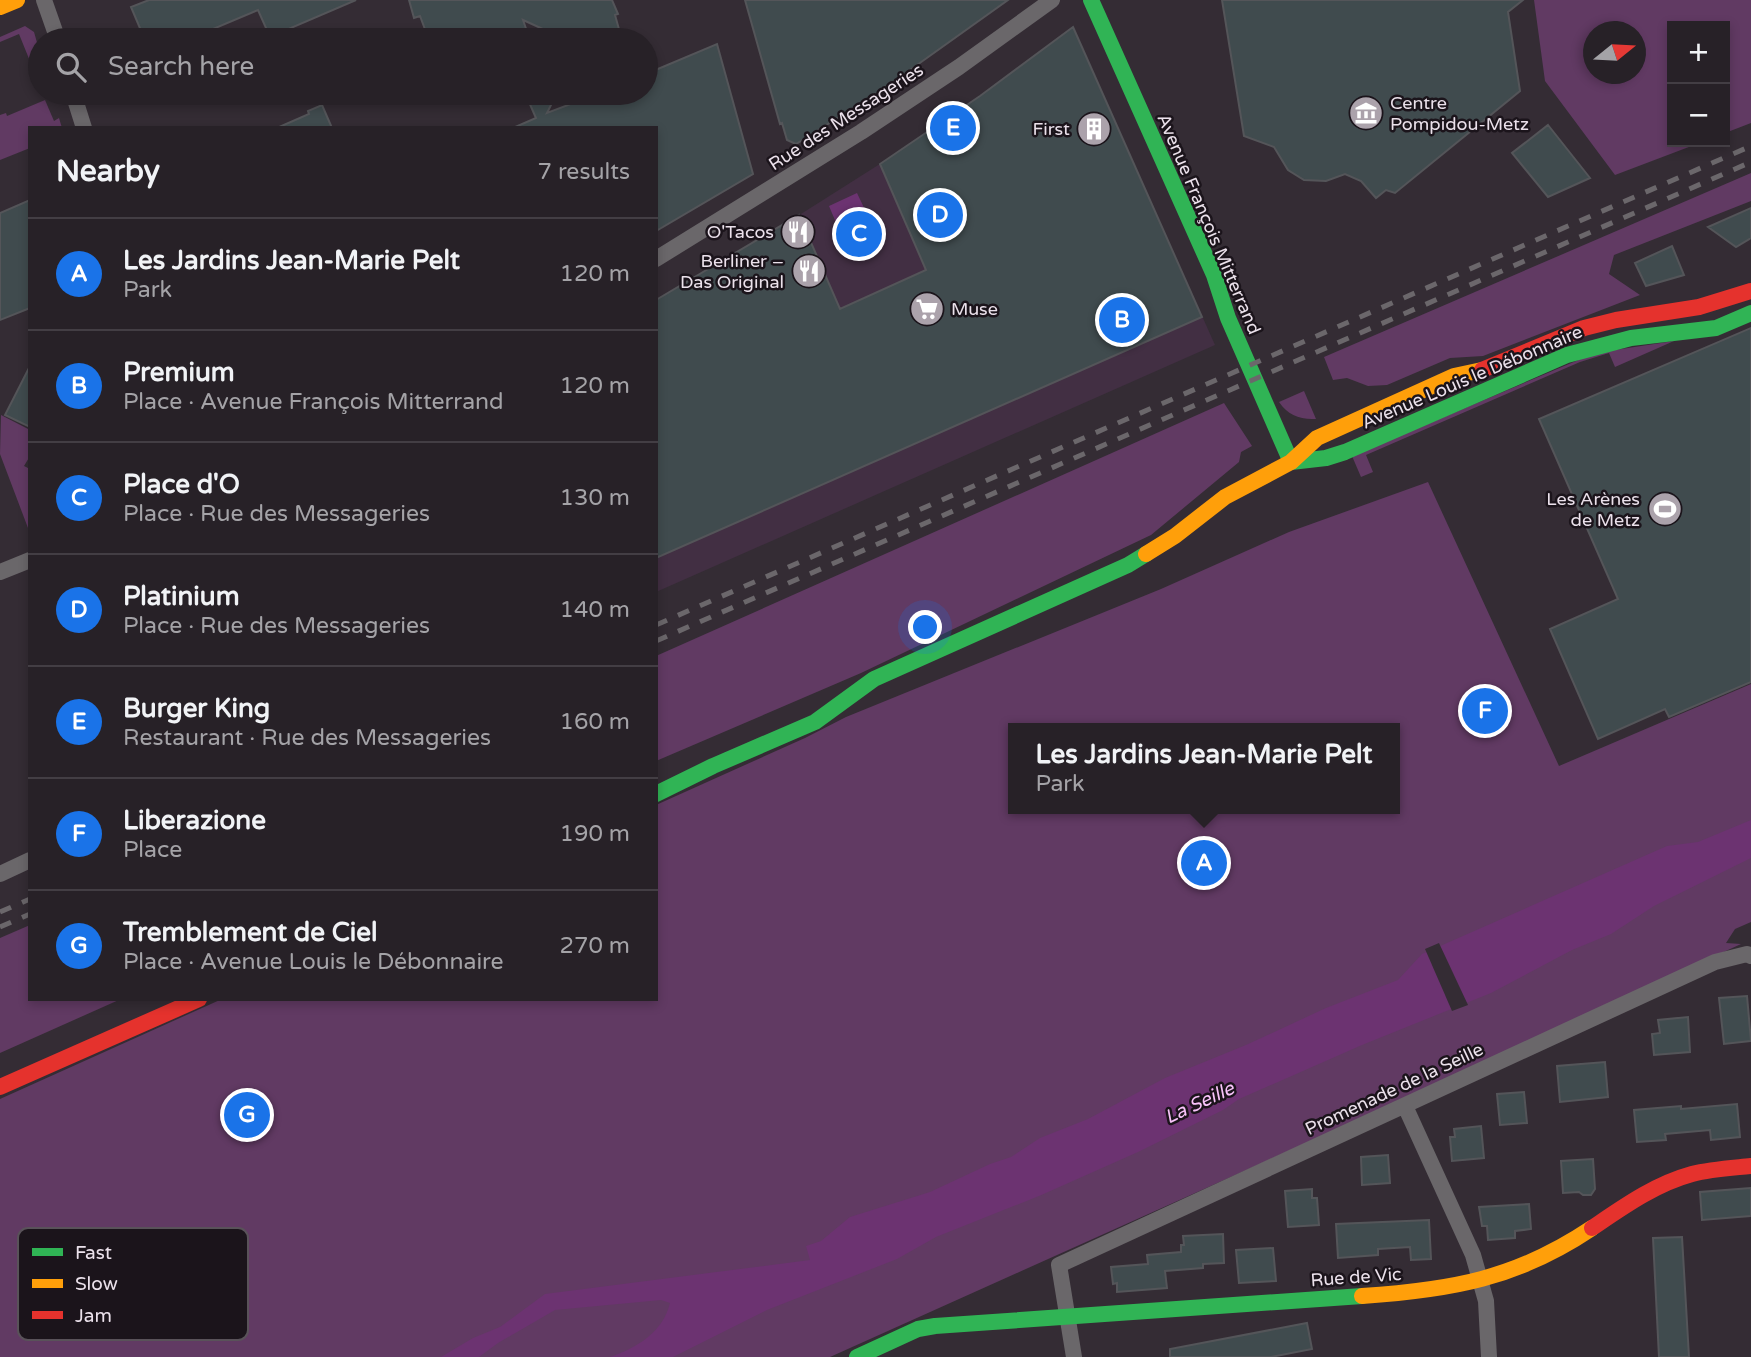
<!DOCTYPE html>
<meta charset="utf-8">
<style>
body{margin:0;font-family:"Varela Round",sans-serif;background:#2f292f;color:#f1f3f6}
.controls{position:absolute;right:21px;top:21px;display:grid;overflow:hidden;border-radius:0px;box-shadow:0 4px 10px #0003}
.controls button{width:63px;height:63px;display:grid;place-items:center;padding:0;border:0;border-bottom:2px solid #433e44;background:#272127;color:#f1f3f6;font:35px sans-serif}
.compass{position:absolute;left:1583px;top:21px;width:63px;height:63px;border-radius:50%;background:#272127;box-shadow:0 4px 10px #0003;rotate:72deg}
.you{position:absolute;left:926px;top:628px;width:24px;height:24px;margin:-18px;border:5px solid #fff;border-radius:50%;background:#1a73e8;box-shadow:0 0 0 10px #1a73e833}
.badge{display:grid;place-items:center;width:46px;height:46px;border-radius:50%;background:#1a73e8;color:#fff;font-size:23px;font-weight:700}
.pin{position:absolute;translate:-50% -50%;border:4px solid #fff;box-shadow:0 2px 7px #0006}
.popup{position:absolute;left:1008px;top:723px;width:392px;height:91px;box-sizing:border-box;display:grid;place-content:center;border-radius:0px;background:#272127;filter:drop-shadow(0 2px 5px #0005);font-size:23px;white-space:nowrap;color:#a4a3a7}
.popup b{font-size:26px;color:#f1f3f6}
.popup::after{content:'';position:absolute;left:50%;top:100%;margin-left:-14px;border:14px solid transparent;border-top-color:#272127}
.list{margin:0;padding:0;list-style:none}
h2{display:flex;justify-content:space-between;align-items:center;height:91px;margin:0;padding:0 28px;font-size:30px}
h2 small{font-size:23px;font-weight:400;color:#a4a3a7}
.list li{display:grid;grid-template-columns:46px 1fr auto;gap:21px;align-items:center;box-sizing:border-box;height:112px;padding:0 28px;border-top:2px solid #433e44}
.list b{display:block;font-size:26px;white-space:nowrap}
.list p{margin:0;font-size:23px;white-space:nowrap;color:#a4a3a7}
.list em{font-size:23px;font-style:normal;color:#a4a3a7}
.icon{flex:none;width:38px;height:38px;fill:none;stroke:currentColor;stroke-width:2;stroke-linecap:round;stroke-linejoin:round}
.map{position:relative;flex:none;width:1751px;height:1357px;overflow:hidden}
.search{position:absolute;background:#272127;box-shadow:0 4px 10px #0003;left:28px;top:28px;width:630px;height:77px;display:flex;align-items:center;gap:18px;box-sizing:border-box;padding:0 24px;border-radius:38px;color:#a4a3a7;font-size:26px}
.panel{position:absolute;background:#272127;box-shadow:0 4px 10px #0003;left:28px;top:126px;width:630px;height:875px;border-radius:0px}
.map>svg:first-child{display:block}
.built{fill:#422f43}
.green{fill:#613a63;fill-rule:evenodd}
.water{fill:#6c3371}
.pier{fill:#342c34}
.building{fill:#404b4e;stroke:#545559;stroke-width:2}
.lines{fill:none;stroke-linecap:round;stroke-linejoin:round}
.street{stroke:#6a676a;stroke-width:16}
.fast{stroke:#30b455;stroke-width:16}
.slow{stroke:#ff9f0a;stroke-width:16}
.jam{stroke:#e5322d;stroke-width:16}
.rail{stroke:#6b676b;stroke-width:5;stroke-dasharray:12 12;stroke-linecap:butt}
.labels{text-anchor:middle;stroke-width:5;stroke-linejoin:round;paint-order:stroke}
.poi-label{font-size:18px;fill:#ebe1eb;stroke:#1b141b;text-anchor:end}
.street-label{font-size:18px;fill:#ebe1eb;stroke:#1b141b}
.water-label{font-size:19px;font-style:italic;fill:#f8c3fa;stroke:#1b141b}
.key{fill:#1b141b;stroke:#595259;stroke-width:2}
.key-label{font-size:19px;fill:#ebe1eb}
</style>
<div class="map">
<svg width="1751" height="1357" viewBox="0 0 1751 1357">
<rect width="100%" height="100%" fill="#342c34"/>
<path class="built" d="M 1073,27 L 1215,345 L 656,592 L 656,300 L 782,226 L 883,162 L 980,96 Z"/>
<path class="green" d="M 1534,0 L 1751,0 L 1751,123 L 1725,133 L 1725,26 L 1672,26 L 1672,142 L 1702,142 L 1615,175 L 1545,81 ZM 1594,32 L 1636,32 L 1636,74 L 1594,74 Z
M 25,26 L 34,32 L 40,53 L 40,86 L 19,34 L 0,42 L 0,37 Z
M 45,100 L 54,121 L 59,118 L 62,128 L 30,128 L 30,148 L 0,160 L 0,115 L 6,113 L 7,116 Z
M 1751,173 L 1751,201 L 1614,255 L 1609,274 L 1640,295 L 1483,356 L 1450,358 L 1387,385 L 1368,386 L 1347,378 L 1333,380 L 1324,357 Z
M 1674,341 L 1615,367 L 1609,353 L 1580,362 L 1366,455 L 1373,472 L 1361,477 L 1352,456 L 1595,353 Z
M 1304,391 L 1316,419 C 1300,420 1288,415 1279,402 Z
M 1224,403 L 1252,446 L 1241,452 L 1239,462 L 1151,535 L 861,673 L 656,761 L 656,656 Z
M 1,415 L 30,430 L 30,456 L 24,466 L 30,469 L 30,527 L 28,528 L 0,454 Z
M 1428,482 L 1559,766 L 1751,684 L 1751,922 L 1735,929 L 1726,943 L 1741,944 L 1402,1100 L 830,1357 L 0,1357 L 0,1099 L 222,999 L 656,999 L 656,805 L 805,738 L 846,717 L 1161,589 L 1289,532 ZM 1013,728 L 1395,728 L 1395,809 L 1013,809 Z
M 30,925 L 30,999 L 121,999 L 0,1053 L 0,938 Z"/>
<path class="water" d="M 857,193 L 866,212 L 837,225 L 829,206 Z
M 1751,820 L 1751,858 L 1654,906 L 1611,934 L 1572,950 L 1491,993 L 1362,1045 L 1239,1099 L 1223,1110 L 1138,1152 L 1039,1196 L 936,1237 L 897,1259 L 767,1310 L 673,1357 L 610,1357 C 637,1348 663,1332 670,1303 L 661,1300 L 555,1310 L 498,1343 L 479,1357 L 441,1357 L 473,1338 L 500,1327 L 545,1294 L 810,1260 L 806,1246 L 821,1241 L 850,1217 L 930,1192 L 990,1164 L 1011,1157 L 1040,1138 L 1088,1119 L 1165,1078 L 1246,1045 L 1326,1008 L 1398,980 L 1422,954 L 1667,846 L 1698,842 Z"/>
<path class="pier" d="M 1439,943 L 1468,1005 L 1452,1011 L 1425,949 Z"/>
<path class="building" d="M 149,0 L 356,0 L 270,37 L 258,10 L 187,40 L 145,40 L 131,7 Z
M 409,0 L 612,0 L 618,14 L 615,15 L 622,40 L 567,40 L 523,20 L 530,40 L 429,40 L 420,16 L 414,18 Z
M 745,0 L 1008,0 L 882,90 L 796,144 L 787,140 L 782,123 L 780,124 Z
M 1222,0 L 1523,0 L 1508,12 L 1520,91 L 1395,193 L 1386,190 L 1376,198 L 1361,181 L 1345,174 L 1326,181 L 1304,180 L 1288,170 L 1274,147 L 1244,136 Z
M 1073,27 L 1202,317 L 656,558 L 656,300 L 799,215 L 840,309 L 926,270 L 880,164 L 980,96 Z
M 717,44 L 753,174 L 656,231 L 656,128 L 513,128 L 536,118 L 525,93 L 557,93 L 547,113 L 600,93 L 646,93 L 646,74 Z
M 322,105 L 332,128 L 277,128 L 309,114 L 308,111 Z
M 1548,125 L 1590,178 L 1548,197 L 1512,153 Z
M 30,200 L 30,308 L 0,320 L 0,213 Z
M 1751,208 L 1751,238 L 1736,247 L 1708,227 Z
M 1672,246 L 1684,275 L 1646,286 L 1635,263 Z
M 1751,328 L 1751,682 L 1669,717 L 1665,709 L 1598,739 L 1550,629 L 1618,599 L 1539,419 Z
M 30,366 L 30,427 L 5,415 Z
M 1747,996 L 1751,1041 L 1724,1044 L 1719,998 Z
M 1688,1017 L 1690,1052 L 1654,1055 L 1652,1034 L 1660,1033 L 1658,1020 Z
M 1605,1062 L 1608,1097 L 1560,1102 L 1557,1066 Z
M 1524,1092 L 1527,1123 L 1500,1125 L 1497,1094 Z
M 1737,1104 L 1740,1137 L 1711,1140 L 1710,1130 L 1665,1134 L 1666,1140 L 1637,1142 L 1634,1110 L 1681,1106 L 1681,1109 Z
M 1481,1126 L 1484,1158 L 1452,1161 L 1450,1137 L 1455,1137 L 1454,1129 Z
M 1388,1155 L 1390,1183 L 1362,1185 L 1361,1157 Z
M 1593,1159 L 1595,1189 L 1591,1195 L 1583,1195 L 1579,1192 L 1563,1193 L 1561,1161 Z
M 1751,1188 L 1751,1216 L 1702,1220 L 1700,1192 Z
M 1312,1189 L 1312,1198 L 1317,1198 L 1319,1225 L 1288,1227 L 1285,1191 Z
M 1529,1204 L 1531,1229 L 1515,1231 L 1515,1238 L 1488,1240 L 1487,1226 L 1482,1226 L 1479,1207 Z
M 1429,1220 L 1431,1259 L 1411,1260 L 1410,1247 L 1378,1249 L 1378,1255 L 1338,1258 L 1336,1224 Z
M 1223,1234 L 1224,1263 L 1203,1264 L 1203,1268 L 1165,1271 L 1167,1288 L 1117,1292 L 1117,1283 L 1113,1284 L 1111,1267 L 1148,1264 L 1147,1255 L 1181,1252 L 1181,1245 L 1184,1245 L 1183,1236 Z
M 1682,1237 L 1689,1357 L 1659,1357 L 1653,1238 Z
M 1273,1248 L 1276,1281 L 1239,1283 L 1236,1250 Z
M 1307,1323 L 1312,1349 L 1271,1357 L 1170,1357 L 1170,1349 Z"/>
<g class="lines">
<path class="street" d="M 44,0 L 58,40
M 73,93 L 84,128
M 656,259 L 861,132 L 959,67 L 1052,0
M 0,572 L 30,560
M 0,874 L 30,860
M 1405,1106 L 1473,1255 L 1486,1301 L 1489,1357
M 1074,1357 L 1059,1265 L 1715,962 L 1747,954 L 1751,956"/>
<path class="fast" d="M 1091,0 L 1214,275 L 1228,318 L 1291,462
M 1291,462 L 1326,458 L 1345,452 L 1567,355 L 1631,338 L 1716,328 L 1751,313
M 656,794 L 713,766 L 815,722 L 874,679 L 1128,565 L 1146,554
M 857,1357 L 918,1329 L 935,1326 L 1362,1296"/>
<path class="slow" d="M 0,7 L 17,0
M 1146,554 L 1175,536 L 1225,497 L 1291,462 L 1317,438 L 1454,376 L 1482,370
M 1362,1296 C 1451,1290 1516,1279 1592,1228"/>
<path class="jam" d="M 1482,370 L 1584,328 L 1616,320 L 1699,307 L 1751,291
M 0,1087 L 199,999
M 1592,1228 C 1623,1207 1655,1184 1692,1174 C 1711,1169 1731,1168 1751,1166"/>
<path class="rail" d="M 656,625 L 1751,146
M 656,641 L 1751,162
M 0,912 L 30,899
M 0,927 L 30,914"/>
</g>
<defs>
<g id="museum-disc" transform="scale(1.75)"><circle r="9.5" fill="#aba2ab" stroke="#1b141b"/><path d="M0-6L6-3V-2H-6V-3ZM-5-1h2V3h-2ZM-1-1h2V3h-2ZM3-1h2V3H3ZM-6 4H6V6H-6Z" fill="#fff"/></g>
<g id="building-disc" transform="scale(1.75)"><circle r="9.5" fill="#aba2ab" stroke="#1b141b"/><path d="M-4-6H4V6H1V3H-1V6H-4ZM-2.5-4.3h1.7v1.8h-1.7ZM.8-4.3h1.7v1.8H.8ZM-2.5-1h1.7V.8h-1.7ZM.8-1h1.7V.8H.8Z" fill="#fff"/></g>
<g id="restaurant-disc" transform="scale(1.75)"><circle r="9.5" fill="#aba2ab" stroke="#1b141b"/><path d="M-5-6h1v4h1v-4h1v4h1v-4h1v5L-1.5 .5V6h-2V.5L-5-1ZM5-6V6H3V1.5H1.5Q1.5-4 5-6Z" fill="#fff"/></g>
<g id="supermarket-disc" transform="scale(1.75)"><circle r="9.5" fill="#aba2ab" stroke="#1b141b"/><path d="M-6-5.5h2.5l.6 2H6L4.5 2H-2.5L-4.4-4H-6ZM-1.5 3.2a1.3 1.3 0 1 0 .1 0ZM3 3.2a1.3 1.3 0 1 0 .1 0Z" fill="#fff"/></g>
<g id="stadium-disc" transform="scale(1.75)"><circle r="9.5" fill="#aba2ab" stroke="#1b141b"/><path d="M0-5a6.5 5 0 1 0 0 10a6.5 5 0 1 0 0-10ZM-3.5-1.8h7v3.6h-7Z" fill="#fff"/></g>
</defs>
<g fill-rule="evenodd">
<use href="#museum-disc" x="1366" y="113"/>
<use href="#building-disc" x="1094" y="129"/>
<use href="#restaurant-disc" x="798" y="232"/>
<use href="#restaurant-disc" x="809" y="271"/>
<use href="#supermarket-disc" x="927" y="309"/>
<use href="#stadium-disc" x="1665" y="509"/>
</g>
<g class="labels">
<g class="poi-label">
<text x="1390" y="109" text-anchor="start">Centre<tspan x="1390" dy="21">Pompidou-Metz</tspan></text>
<text x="1070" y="135">First</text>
<text x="774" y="238">O'Tacos</text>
<text x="784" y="267">Berliner –<tspan x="784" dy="21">Das Original</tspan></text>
<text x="951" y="315" text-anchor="start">Muse</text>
<text x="1640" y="505">Les Arènes<tspan x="1640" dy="21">de Metz</tspan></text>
</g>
<g class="street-label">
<text transform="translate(846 117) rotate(-33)" y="6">Rue des Messageries</text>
<text transform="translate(1209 224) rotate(67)" y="6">Avenue François Mitterrand</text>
<text transform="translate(1472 377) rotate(-23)" y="6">Avenue Louis le Débonnaire</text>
<text transform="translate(1394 1089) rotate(-25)" y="6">Promenade de la Seille</text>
<text transform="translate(1356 1277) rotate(-4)" y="6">Rue de Vic</text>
</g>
<g class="water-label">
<text transform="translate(1199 1102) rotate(-25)" y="7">La Seille</text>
</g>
</g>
<rect x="18" y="1228" width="230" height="112" rx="10" class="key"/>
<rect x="32" y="1248" width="31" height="8" fill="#30b455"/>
<rect x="32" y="1279" width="31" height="9" fill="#ff9f0a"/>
<rect x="32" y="1311" width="31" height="8" fill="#e5322d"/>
<g class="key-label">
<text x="75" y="1259">Fast</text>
<text x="75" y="1290">Slow</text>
<text x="75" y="1322">Jam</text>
</g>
</svg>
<div class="controls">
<button>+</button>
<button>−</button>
</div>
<svg class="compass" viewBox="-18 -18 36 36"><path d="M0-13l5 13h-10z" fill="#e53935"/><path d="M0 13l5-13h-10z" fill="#a4a3a7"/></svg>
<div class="you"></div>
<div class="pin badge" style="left:1204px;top:863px">A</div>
<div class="popup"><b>Les Jardins Jean-Marie Pelt</b>Park</div>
<div class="pin badge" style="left:1122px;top:320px">B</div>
<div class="pin badge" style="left:859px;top:234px">C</div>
<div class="pin badge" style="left:940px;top:215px">D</div>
<div class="pin badge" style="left:953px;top:128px">E</div>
<div class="pin badge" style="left:1485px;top:711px">F</div>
<div class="pin badge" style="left:247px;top:1115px">G</div>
<div class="search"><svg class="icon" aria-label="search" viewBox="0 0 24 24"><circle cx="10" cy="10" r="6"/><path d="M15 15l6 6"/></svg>Search here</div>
<section class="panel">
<h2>Nearby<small>7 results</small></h2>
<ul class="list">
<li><span class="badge">A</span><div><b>Les Jardins Jean-Marie Pelt</b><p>Park</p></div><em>120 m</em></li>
<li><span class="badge">B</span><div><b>Premium</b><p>Place · Avenue François Mitterrand</p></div><em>120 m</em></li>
<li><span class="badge">C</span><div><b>Place d'O</b><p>Place · Rue des Messageries</p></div><em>130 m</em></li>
<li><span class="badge">D</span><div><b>Platinium</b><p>Place · Rue des Messageries</p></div><em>140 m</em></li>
<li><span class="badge">E</span><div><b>Burger King</b><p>Restaurant · Rue des Messageries</p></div><em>160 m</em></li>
<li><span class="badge">F</span><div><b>Liberazione</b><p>Place</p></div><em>190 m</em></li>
<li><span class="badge">G</span><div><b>Tremblement de Ciel</b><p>Place · Avenue Louis le Débonnaire</p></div><em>270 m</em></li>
</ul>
</section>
</div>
